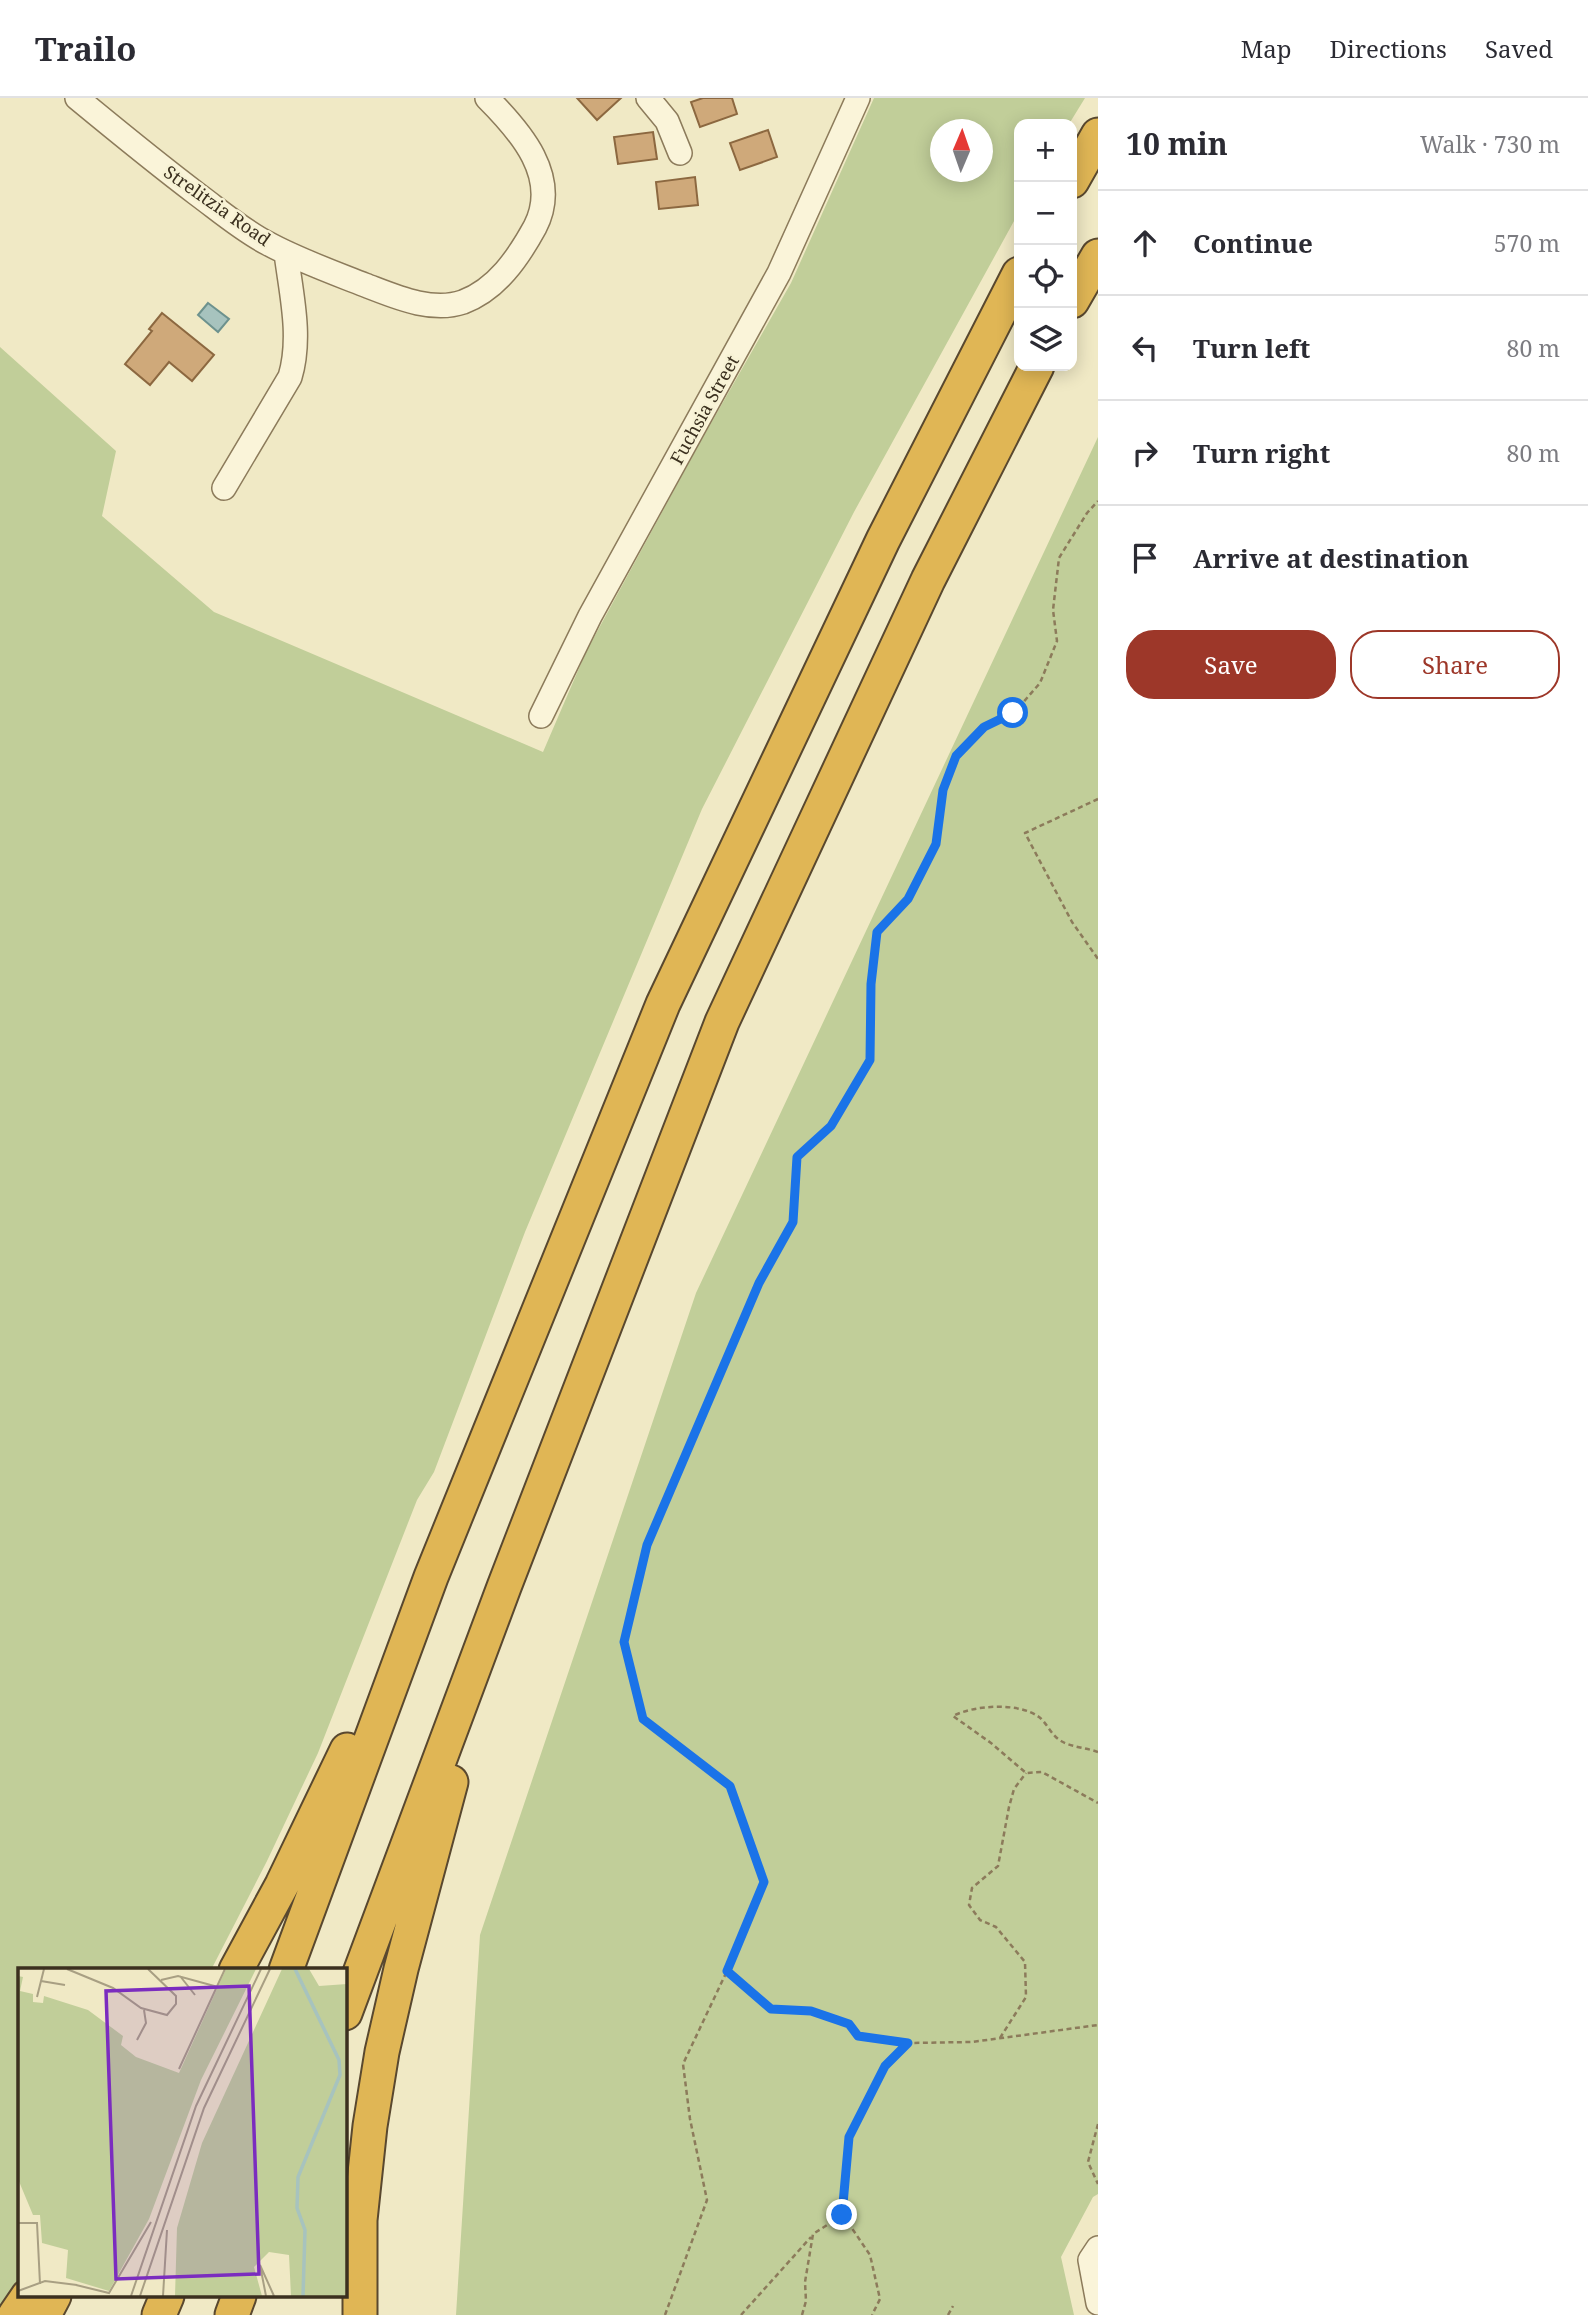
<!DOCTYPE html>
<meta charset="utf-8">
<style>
body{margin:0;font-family:"Noto Serif",serif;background:#f7f7f7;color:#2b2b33}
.controls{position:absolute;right:21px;top:21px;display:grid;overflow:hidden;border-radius:14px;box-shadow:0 4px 18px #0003}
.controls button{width:63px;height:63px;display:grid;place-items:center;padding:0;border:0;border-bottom:2px solid #e1e1e2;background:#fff;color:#2b2b33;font:35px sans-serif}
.compass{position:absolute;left:930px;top:21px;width:63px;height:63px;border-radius:50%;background:#fff;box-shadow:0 4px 18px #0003;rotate:2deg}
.stop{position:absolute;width:21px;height:21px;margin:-16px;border:5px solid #1a73e8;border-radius:50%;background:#fff}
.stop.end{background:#1a73e8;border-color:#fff;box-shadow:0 2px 7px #0008}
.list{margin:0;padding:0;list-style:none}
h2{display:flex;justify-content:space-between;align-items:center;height:91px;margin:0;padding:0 28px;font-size:30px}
h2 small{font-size:23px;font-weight:400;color:#7c7c81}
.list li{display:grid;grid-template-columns:46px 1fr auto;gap:21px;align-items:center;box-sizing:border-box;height:105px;padding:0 28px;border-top:2px solid #e1e1e2}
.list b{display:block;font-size:26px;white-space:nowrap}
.list em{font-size:23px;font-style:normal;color:#7c7c81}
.actions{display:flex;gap:14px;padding:21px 28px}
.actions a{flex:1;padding:16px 0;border:2px solid #9d3729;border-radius:28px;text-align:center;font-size:24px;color:#9d3729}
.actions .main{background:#9d3729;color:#fff}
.icon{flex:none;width:38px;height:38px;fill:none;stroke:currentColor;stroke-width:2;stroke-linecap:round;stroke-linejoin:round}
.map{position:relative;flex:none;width:1098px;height:2217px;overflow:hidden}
header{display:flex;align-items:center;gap:42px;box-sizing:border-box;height:98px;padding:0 35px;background:#fff;border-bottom:2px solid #e1e1e2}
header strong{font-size:33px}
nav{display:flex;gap:38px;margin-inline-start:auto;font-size:24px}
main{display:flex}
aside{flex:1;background:#fff}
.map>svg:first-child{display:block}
.green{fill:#c1ce99;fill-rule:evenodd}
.water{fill:#a7c3be;stroke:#6d928e;stroke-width:2}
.building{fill:#cfa97a;stroke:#8c6840;stroke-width:2}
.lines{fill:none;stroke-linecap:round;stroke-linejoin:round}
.minor-casing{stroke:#8c7b5b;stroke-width:26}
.highway-casing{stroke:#59482f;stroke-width:37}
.path{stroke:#8c7b5b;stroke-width:2.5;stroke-dasharray:5 3.5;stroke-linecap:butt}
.minor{stroke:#faf4d9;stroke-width:23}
.highway{stroke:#e0b655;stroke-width:33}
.route{stroke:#1a73e8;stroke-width:9}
.labels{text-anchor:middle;stroke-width:5;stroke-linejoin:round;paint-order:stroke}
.street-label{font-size:18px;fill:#3b301f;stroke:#f7f2d5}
.inset-river{fill:none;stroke:#a7c3be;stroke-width:3.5}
.inset-road{fill:none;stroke:#a89f83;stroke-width:2}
.view{fill:#7b2cbf;fill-opacity:0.15;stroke:#7b2cbf;stroke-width:3.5}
.inset-edge{fill:none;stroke:#3b301f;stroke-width:3.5}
</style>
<header>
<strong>Trailo</strong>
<nav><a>Map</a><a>Directions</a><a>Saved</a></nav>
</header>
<main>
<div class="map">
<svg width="1098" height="2217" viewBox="0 0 1098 2217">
<rect width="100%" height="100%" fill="#f0e9c5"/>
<path class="green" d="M 874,0 L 1085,0 L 1069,26 L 1019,26 L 1019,114 L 854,414 L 702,711 L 525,1134 L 434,1374 L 417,1402 L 318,1655 L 267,1763 L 211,1872 L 19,1872 L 19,2189 L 0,2217 L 0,249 L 116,353 L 102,418 L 214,514 L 543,654 L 586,554 L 698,348 L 791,185 ZM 940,32 L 982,32 L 982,74 L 940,74 Z
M 1098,339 L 1098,2096 L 1093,2099 L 1061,2159 L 1074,2217 L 456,2217 L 480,1837 L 696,1195 Z"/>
<path class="water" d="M 208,205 L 229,221 L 218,234 L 198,217 Z"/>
<path class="building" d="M 577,0 L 621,0 L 597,22 Z
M 703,0 L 732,0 L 737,16 L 700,29 L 691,4 Z
M 768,32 L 777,59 L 740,72 L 730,45 Z
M 653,34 L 657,61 L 618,66 L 614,39 Z
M 695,79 L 698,107 L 659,111 L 656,84 Z
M 162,215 L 214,257 L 192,283 L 169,264 L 150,287 L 125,266 L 152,233 L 149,231 Z"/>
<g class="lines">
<g class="minor-casing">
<path id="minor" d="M 77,0 C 117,33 156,65 197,96 C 220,113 242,132 267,145 C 298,162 332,174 365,187 C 394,198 431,215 463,204 C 497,191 518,160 535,129 C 561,79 520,33 487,0
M 648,0 L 667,23 L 680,55
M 224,390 L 290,279 C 302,239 291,195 286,155
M 541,618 L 590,518 L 779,175 L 858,0
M 1098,2150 L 1090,2162 L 1098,2205"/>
</g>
<g class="highway-casing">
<path id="highway" d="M 1072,83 L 1098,37
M 1072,203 L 1098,158
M 236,1872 L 282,1787 L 347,1652
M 286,1872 L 431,1479 L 663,906 L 883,442 L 1019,176
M 345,1915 L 504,1489 L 722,924 L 928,482 L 1037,268
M 15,2217 L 28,2198
M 44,2217 L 54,2198
M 159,2217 L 167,2198
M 232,2217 L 239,2198
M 360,2217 L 360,2122 L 370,2028 L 382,1954 L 401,1871 L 451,1684"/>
</g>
<path class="path" d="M 1098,701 L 1025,735 L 1072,824 L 1098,861
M 1098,1654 C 1087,1650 1071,1649 1061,1643 C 1051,1637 1047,1625 1039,1619 C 1019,1604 974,1607 953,1618 L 991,1645 L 1026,1675 L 1042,1674 L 1098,1705
M 727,1873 L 764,1784 L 730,1688 L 643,1621 L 624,1544 L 647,1447 L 759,1185 L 793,1124 L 797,1059 L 831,1028 L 870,962 L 871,886 L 877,834 L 908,801 L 936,746 L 943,693 L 956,658 L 984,629 L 1013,616 L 1040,585 L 1057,543 L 1053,512 L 1059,460 L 1087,415 L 1098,403
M 1000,1940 L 1026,1899 L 1025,1864 L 996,1829 L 980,1822 L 969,1807 L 972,1790 L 998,1768 L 1009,1709 L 1014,1691 L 1026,1675
M 1098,2026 L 1088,2064 L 1098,2086
M 843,2117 L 870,2157 L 880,2201 L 872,2217
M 665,2217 L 707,2102 L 690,2021 L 683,1966 L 727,1873 L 771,1911 L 811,1913 L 849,1926 L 858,1938 L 908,1945
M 741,2217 L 811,2139
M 802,2217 L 806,2203 L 805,2184 L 813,2136 L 843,2117 L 849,2039 L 885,1968 L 908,1945 L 972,1944 L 1098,1927
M 948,2217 L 953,2208"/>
<use href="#minor" class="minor"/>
<use href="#highway" class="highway"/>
</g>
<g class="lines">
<path class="route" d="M 842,2117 L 849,2039 L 885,1968 L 908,1945 L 858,1938 L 849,1926 L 811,1913 L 771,1911 L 727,1873 L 764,1784 L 730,1688 L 643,1621 L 624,1544 L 647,1447 L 759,1185 L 793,1124 L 797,1059 L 831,1028 L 870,962 L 871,886 L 877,834 L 908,801 L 936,746 L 943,692 L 956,658 L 984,629 L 1013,615"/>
</g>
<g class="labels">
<g class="street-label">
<text transform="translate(217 108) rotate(35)" y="6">Strelitzia Road</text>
<text transform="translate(705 312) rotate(-61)" y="6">Fuchsia Street</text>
</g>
</g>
<g transform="translate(18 1870)">
<rect width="329" height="329" fill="#f0e9c5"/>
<path d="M 208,1 L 238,1 L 183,112 L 131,251 L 91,323 L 48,310 L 50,282 L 24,275 L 22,247 L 15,247 L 0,211 L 0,8 L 5,9 L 2,23 L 15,26 L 15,34 L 25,35 L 26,28 L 70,42 L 105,68 L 103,77 L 118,89 L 161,105 ZM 264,1 L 291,1 L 301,18 L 329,16 L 329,328 L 273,328 L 271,287 L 251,284 L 236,299 L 244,328 L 157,328 L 159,260 L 184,175 Z" fill="#c1ce99"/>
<path class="inset-river" d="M 277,1 L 321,92 L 322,107 L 280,209 L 279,240 L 287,262 L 285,328"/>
<path class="inset-road" d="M 49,1 L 95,20 L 123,40 L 149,47 L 158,36 L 158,28 L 130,1M 162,8 L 177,27M 143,12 L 160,8 L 200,19M 23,13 L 47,17M 19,29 L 26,1M 119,72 L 128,55 L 126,42M 161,101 L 207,1M 0,255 L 19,255 L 22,316M 58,317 L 91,325 L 133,254M 0,323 L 27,313 L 59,317M 113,328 L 178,138 L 243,1M 122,328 L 186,140 L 252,1M 145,328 L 149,262M 248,328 L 242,297 L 256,328"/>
<path class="view" d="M 231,18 L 241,306 L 98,311 L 88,23 Z"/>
<rect width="329" height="329" class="inset-edge"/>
</g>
</svg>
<div class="controls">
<button>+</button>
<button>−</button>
<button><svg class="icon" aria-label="locate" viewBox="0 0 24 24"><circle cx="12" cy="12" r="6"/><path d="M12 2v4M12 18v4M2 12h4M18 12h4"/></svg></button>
<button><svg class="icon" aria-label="layers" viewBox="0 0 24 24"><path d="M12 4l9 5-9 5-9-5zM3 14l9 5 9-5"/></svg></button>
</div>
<svg class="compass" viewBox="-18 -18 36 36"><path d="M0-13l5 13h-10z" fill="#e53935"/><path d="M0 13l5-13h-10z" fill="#7c7c81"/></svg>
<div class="stop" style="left:1013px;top:615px"></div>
<div class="stop end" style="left:842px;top:2117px"></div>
</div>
<aside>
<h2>10 min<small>Walk · 730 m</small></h2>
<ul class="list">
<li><svg class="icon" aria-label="ahead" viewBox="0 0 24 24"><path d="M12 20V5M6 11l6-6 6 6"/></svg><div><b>Continue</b></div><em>570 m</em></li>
<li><svg class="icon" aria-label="left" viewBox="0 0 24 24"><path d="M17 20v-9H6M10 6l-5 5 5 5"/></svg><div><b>Turn left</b></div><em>80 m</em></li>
<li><svg class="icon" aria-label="right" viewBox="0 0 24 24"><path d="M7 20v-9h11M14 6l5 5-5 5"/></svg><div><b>Turn right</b></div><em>80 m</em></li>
<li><svg class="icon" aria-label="arrive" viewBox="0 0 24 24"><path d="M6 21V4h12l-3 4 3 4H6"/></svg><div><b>Arrive at destination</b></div></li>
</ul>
<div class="actions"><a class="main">Save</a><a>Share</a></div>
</aside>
</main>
